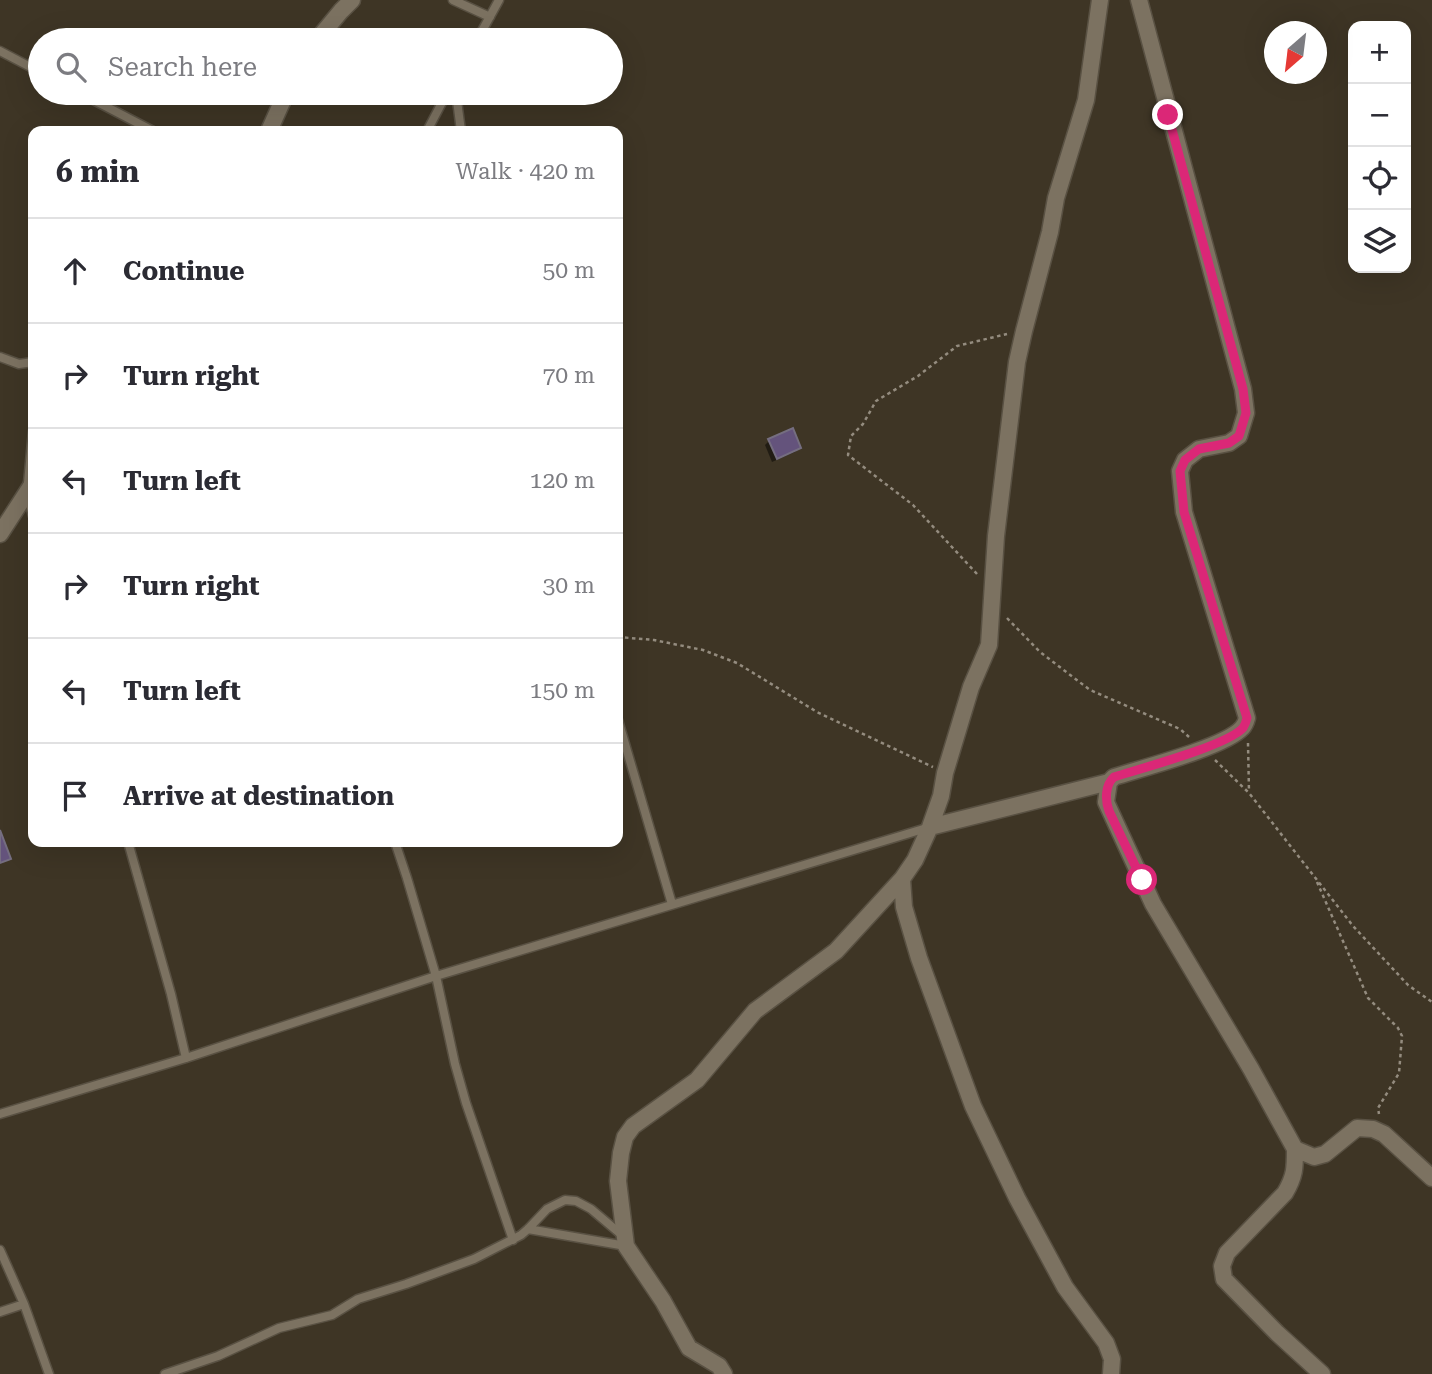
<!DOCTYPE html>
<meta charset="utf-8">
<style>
body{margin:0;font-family:"Roboto Serif",serif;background:#f2f2f3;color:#2b2b33}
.controls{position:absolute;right:21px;top:21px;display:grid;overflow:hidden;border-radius:14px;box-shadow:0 7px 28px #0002}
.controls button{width:63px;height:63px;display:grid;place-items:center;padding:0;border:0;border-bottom:2px solid #e1e1e2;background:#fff;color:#2b2b33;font:35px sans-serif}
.compass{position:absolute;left:1264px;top:21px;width:63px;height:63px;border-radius:50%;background:#fff;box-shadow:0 7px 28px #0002;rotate:208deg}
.stop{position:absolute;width:21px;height:21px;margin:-16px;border:5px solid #db2777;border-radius:50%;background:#fff}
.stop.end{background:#db2777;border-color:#fff;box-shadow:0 2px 7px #0008}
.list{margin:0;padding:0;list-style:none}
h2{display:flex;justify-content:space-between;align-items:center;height:91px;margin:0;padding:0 28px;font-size:30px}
h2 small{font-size:23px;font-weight:400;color:#7c7c81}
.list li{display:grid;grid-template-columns:46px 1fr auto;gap:21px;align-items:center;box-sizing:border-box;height:105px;padding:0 28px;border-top:2px solid #e1e1e2}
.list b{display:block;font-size:26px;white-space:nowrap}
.list em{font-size:23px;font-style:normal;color:#7c7c81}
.icon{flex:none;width:38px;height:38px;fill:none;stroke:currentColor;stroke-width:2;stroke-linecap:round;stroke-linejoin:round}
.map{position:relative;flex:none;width:1432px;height:1374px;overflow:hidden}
.search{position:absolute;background:#fff;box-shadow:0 7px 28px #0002;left:28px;top:28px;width:595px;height:77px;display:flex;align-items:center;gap:18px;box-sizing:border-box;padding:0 24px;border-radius:38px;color:#7c7c81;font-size:26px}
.panel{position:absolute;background:#fff;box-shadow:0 7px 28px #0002;left:28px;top:126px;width:595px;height:721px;border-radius:14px}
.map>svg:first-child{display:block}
.shadow{fill:#0007}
.building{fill:#64537c;stroke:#756e80;stroke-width:2}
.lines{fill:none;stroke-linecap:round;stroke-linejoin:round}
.service-casing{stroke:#595143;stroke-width:11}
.minor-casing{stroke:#595143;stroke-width:19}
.path{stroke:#948c7f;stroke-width:2.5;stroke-dasharray:3.5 3.5;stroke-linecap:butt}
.service{stroke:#7c7261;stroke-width:8}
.minor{stroke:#7c7261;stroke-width:16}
.route{stroke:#db2777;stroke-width:9}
</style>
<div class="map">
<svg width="1432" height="1374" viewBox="0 0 1432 1374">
<rect width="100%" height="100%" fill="#3e3525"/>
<path class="shadow" d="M 769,441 L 799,447 L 795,452 L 772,462 L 765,445 Z"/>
<path class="building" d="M 793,428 L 801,448 L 777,459 L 768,439 Z
M 0,830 L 11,859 L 0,863 Z"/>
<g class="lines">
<g class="service-casing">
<path id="service" d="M 453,0 L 490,17
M 477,40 L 499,0
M 0,51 L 40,72
M 80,93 L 153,131
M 456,93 L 461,131
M 427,131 L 447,93
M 0,357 L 19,364 L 33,362
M 33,431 L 27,493 L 33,516
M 618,720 L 672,904
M 128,842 L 171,994 L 186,1058
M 395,842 L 407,878 L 436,976 L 455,1064 L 466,1103 L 513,1240
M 0,1114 L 186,1058 L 436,976 L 930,827
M 528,1229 L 626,1246
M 0,1250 L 24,1304 L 49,1374
M 0,1312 L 24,1304
M 165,1374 L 218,1356 L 279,1328 L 332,1315 L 358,1299 L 406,1284 L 474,1259 L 521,1235 L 528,1229 L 547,1209 L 565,1200 L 576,1201 L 591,1209 L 623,1236"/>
</g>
<g class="minor-casing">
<path id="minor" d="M 1139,0 L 1243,389 L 1246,413 L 1239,436 L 1229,443 L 1199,449 L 1185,460 L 1180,471 L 1184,512 L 1247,718 C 1246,722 1245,725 1242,728 C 1225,747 1142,768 1114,777 L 1109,782 L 1106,802 L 1153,904 L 1251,1069 L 1295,1149 L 1314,1157 L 1325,1154 L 1357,1128 L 1373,1129 L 1384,1134 L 1432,1178
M 317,40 L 341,11 L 352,0
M 269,131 L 286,93
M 0,534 L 33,483
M 930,827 L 1109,782
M 902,879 L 904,907 L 919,958 L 973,1106 L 1017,1198 L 1065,1287 L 1106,1343 L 1112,1359 L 1111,1374
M 1295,1149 C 1295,1168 1295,1176 1285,1193 L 1227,1253 L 1222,1266 L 1224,1279 L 1277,1333 L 1322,1374
M 724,1374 L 719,1366 L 689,1348 L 663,1301 L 626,1246 L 618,1181 L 621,1153 L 625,1137 L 633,1126 L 697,1080 L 755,1011 L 836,951 L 902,879 L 915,860 L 930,827 L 941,796 L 945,773 L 971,687 L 989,645 L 996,536 L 1017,362 L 1024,331 L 1050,232 L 1056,198 L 1086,100 L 1100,0"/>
</g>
<path class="path" d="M 977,574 L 913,505 L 848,455 L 851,436 L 863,424 L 876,401 L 918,376 L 957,346 L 1007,334
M 1007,618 L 1040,652 L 1090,690 L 1180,729 L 1189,737
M 618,637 L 654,640 L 703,650 L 737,663 L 817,712 L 933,767
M 1248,743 L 1249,792
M 1215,760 L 1249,793 L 1353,926 L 1408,985 L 1432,1002
M 1317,882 L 1368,998 L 1398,1028 L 1402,1036 L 1399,1073 L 1378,1108 L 1379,1114"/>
<use href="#service" class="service"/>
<use href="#minor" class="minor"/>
</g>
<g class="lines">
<path class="route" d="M 1142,880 L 1109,811 C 1105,800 1105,785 1114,777 C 1142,768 1226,746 1243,728 C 1245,725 1246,722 1247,718 L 1184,512 L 1180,471 L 1185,460 L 1199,449 L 1229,443 L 1239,436 L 1246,413 L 1243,389 L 1168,115"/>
</g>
</svg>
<div class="controls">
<button>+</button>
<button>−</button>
<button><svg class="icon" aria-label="locate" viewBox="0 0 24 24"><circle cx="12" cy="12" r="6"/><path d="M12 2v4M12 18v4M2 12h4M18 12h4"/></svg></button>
<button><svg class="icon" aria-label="layers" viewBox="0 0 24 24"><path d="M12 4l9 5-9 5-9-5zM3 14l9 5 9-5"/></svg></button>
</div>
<svg class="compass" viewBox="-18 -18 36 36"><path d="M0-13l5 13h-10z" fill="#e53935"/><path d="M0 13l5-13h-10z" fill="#7c7c81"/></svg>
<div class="stop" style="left:1142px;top:880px"></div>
<div class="stop end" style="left:1168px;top:115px"></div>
<div class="search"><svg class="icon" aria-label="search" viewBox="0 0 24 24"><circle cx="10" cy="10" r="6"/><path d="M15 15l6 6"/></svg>Search here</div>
<section class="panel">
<h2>6 min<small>Walk · 420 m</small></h2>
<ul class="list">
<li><svg class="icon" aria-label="ahead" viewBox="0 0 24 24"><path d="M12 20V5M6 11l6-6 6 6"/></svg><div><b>Continue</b></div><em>50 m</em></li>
<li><svg class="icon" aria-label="right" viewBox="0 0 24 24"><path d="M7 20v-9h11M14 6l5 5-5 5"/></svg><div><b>Turn right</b></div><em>70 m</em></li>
<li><svg class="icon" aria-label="left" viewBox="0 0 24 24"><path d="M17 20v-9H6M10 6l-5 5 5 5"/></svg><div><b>Turn left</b></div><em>120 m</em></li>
<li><svg class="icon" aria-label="right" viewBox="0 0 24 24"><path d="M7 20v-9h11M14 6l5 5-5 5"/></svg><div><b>Turn right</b></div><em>30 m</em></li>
<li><svg class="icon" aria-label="left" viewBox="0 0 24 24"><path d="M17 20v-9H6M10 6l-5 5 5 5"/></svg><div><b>Turn left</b></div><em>150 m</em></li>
<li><svg class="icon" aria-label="arrive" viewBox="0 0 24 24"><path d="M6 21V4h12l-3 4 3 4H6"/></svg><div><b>Arrive at destination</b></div></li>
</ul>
</section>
</div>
